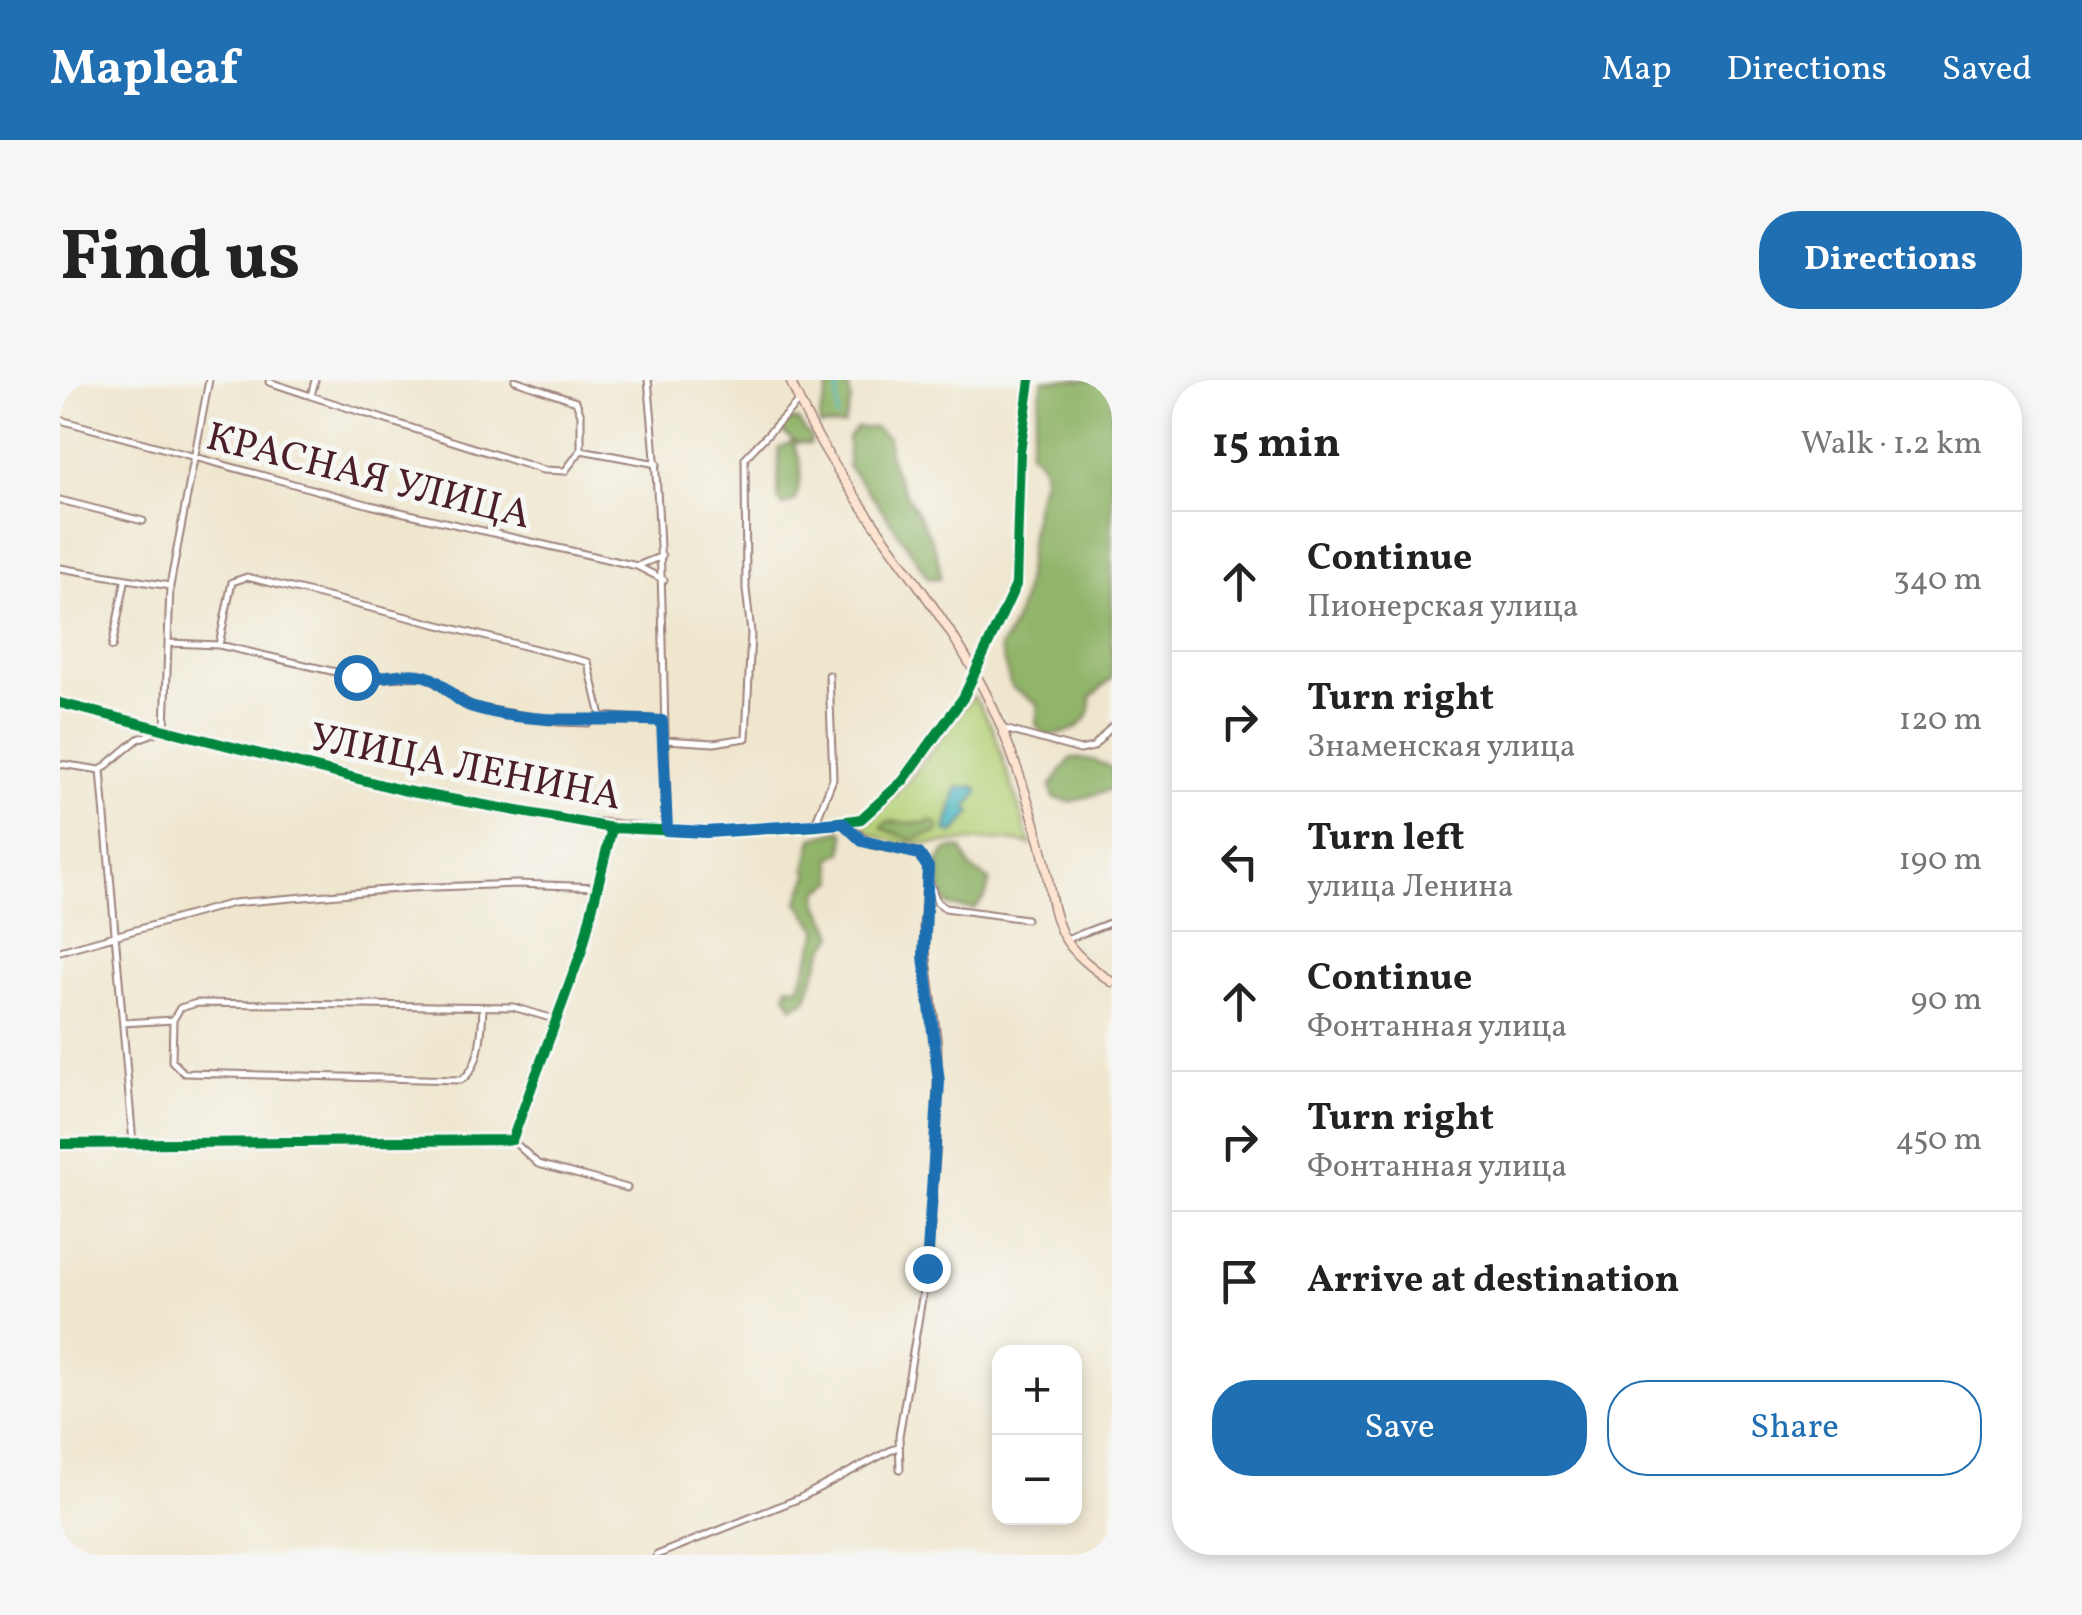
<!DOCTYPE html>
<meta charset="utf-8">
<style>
body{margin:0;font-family:Vollkorn,serif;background:#f6f6f6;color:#222}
.controls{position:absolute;right:30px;bottom:30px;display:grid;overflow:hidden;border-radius:20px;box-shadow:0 5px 15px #0003}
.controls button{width:90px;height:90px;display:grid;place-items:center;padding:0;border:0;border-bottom:2px solid #e0e0e0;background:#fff;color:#222;font:50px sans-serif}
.stop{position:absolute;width:30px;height:30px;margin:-22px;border:8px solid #1f6fb2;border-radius:50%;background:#fff}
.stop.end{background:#1f6fb2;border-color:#fff;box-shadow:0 2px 10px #0008}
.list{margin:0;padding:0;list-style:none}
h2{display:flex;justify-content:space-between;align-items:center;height:130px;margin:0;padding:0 40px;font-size:42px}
h2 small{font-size:32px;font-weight:400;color:#767676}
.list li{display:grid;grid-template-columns:65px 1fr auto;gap:30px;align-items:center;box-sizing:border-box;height:140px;padding:0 40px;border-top:2px solid #e0e0e0}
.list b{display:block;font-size:38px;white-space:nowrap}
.list p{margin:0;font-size:32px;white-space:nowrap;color:#767676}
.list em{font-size:32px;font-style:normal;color:#767676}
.actions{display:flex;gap:20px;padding:30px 40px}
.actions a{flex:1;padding:22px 0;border:2px solid #1f6fb2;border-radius:40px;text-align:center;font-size:35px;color:#1f6fb2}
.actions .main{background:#1f6fb2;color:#fff}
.icon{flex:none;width:55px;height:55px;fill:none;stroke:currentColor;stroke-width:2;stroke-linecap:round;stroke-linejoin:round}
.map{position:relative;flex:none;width:1052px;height:1175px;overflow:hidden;border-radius:40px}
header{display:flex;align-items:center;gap:60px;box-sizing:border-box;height:140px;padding:0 50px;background:#1f6fb2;color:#fff}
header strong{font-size:48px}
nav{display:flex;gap:55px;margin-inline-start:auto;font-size:35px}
.intro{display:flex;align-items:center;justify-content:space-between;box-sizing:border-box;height:240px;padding:0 60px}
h1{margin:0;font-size:70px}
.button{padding:25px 45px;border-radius:40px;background:#1f6fb2;color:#fff;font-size:35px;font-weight:700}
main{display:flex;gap:60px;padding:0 60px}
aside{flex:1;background:#fff;border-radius:40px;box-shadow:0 5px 15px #0003}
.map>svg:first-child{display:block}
.green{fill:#b6d279;stroke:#807852;stroke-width:2.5}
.forest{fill:#90b469;stroke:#6d6a4a;stroke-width:2.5}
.water{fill:#46b5c0;stroke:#486a76;stroke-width:2.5}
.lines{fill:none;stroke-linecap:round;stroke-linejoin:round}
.stream{stroke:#46b5c0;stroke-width:2.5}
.street-casing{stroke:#9c827c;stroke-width:9}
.secondary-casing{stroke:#9c827c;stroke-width:11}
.street{stroke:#fff;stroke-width:5}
.secondary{stroke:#fde4d0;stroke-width:8}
.cycleway-casing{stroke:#f6f6f2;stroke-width:16}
.cycleway{stroke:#00873e;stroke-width:10}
.route{stroke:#1f6fb2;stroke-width:12}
.labels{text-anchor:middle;stroke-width:10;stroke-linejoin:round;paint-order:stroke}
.street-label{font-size:40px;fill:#4a1f2b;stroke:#f6f6f2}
</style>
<header>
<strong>Mapleaf</strong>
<nav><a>Map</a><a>Directions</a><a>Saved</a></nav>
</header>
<div class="intro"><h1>Find us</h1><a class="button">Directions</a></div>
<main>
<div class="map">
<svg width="1052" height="1175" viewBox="0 0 1052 1175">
<rect width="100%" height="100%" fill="#f6f6f2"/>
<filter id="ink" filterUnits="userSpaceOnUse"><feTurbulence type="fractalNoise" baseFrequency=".01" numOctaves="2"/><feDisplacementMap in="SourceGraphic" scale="20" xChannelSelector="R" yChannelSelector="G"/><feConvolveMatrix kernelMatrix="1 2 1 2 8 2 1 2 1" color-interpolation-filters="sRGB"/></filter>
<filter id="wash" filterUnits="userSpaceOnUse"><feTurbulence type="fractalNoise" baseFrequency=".0048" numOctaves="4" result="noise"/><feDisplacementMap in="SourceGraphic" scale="40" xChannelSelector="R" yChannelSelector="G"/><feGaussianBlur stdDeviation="2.25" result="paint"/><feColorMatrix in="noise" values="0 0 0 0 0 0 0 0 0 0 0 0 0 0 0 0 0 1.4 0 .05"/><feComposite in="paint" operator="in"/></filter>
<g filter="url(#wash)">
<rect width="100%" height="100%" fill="#efe6cd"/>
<path class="green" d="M 914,316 L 933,349 L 971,465 C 915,449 858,481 803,449 L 847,403 Z"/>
<path class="forest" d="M 771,0 L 787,0 L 791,21 L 784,45 L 760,46 L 759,39 Z
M 983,0 L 1052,0 L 1052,298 L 1031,317 C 1033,345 1011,354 986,356 L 976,345 L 978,324 L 951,307 L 940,268 C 974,218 964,173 977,119 C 979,109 985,100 983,89 C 981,80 976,77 969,71 Z
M 729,40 L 738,41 L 751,58 L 750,64 L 737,62 L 734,67 C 746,84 740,102 735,121 L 723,126 L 718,118 L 719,68 L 734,61 L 720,50 Z
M 796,48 L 815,48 L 828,57 C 826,110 882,147 880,199 L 868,198 C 847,164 814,116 788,87 L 788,58 Z
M 1011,378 L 1033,380 L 1052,388 L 1052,409 L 1010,422 L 994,418 L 990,407 Z
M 870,440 L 879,445 L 878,452 L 852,460 L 821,448 L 827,441 L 866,444 Z
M 781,450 L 785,454 L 783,472 L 771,478 L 775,501 L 759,511 L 758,522 L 775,555 L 763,571 L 746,620 L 733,627 L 726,614 L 728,605 L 739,608 L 759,550 L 738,522 L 749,494 L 746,489 L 753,458 Z
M 896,468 L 902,469 L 911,489 L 930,500 L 925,517 L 914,529 L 890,526 L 883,520 L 878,482 L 887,470 Z"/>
<path class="water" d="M 915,406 L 919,412 L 907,427 L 912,433 L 894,453 L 886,451 L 897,408 Z"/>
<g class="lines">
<path class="stream" d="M 777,38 L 778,0"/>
</g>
</g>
<g filter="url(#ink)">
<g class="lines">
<g class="street-casing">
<path id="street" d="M 255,0 L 251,16 L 483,90 L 505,91 L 521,70 L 597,84
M 455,0 L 516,21 L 521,35 L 521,70
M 588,0 C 604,149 603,297 607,447
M 209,2 L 251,16
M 0,40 L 310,125 L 577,186 L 604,200
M 0,120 L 83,141
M 577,186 L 602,176
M 0,188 L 110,206
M 109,263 L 159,265 L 306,299 L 365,296 L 414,327 L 498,342 L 528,343 L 541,336 L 602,341
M 159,265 L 172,202 L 187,197 L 528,282 L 541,336
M 52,267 L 65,202
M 915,290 L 956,205 L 960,72 L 970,0
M 941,348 L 1020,370 L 1033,367 L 1052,346
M 605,360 L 654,363 L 686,358 L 691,253 L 686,209 L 685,78 L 739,21
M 0,384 L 41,390
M 783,443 L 814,465 L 854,471 L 868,487 L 863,547 L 878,665 L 876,772 L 867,888 L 839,1056 L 840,1089
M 754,446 L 773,399 L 769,295
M 870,503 L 877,522 L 885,528 L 966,539
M 1005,560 L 1052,542
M 0,571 L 173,523 L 349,508 L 457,504 L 539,507
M 113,640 L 112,681 L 124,693 L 401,700 C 421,688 422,649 423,627
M 63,643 L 113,640 L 120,628 L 137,623 L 453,627 L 494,639
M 452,760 L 478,784 L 567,808
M 73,763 L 41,390 L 78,359 L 105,349 L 110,206 L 149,0
M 0,764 L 452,760 L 522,570 L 552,448
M 597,1175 L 740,1118 L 839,1066"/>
</g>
<g class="secondary-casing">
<path id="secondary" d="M 730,0 C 782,127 891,222 943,351 C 959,392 973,432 983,474 C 990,502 990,530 1003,555 C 1013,574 1035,590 1052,602
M 0,323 C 68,342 137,358 206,375 C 371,417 536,457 707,449 C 736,447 770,449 797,439 C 838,425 898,332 914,293"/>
</g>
<use href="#street" class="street"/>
<use href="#secondary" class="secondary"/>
<g class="cycleway-casing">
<path id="cycleway" d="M 0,323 L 346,411 L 552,448 L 646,452 L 754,446 L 801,439 L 843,401 L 903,318 L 956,205 L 960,72 L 970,0
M 0,764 L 452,760 L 522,570 L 552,448"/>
</g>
<use href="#cycleway" class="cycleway"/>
</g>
</g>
<g class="lines" filter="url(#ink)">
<path class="route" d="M 296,297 C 319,301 342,290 365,296 C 384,301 392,320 410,326 C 476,347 537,336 602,341 L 607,450 L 646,452 L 783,443 L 802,461 L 859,474 L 868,487 L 864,576 L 879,702 L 867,888"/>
</g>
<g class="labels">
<g class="street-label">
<text transform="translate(309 94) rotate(14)" y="14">КРАСНАЯ УЛИЦА</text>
<text transform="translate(406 385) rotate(11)" y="14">УЛИЦА ЛЕНИНА</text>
</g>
</g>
</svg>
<div class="controls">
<button>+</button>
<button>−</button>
</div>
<div class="stop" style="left:296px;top:297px"></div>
<div class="stop end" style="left:867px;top:888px"></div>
</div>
<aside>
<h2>15 min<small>Walk · 1.2 km</small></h2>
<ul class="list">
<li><svg class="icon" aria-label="ahead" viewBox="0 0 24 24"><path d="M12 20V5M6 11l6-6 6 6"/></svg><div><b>Continue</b><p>Пионерская улица</p></div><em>340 m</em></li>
<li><svg class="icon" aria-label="right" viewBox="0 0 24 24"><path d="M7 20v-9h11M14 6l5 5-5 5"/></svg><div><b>Turn right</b><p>Знаменская улица</p></div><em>120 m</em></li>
<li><svg class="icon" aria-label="left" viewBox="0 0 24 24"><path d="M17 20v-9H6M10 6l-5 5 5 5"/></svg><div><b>Turn left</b><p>улица Ленина</p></div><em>190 m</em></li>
<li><svg class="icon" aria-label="ahead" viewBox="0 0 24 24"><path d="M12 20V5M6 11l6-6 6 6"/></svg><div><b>Continue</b><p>Фонтанная улица</p></div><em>90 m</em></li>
<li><svg class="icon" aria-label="right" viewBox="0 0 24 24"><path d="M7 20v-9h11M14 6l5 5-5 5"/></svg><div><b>Turn right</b><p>Фонтанная улица</p></div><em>450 m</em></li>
<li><svg class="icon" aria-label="arrive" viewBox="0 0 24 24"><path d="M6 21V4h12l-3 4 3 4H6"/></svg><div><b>Arrive at destination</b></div></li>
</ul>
<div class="actions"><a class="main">Save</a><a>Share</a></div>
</aside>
</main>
